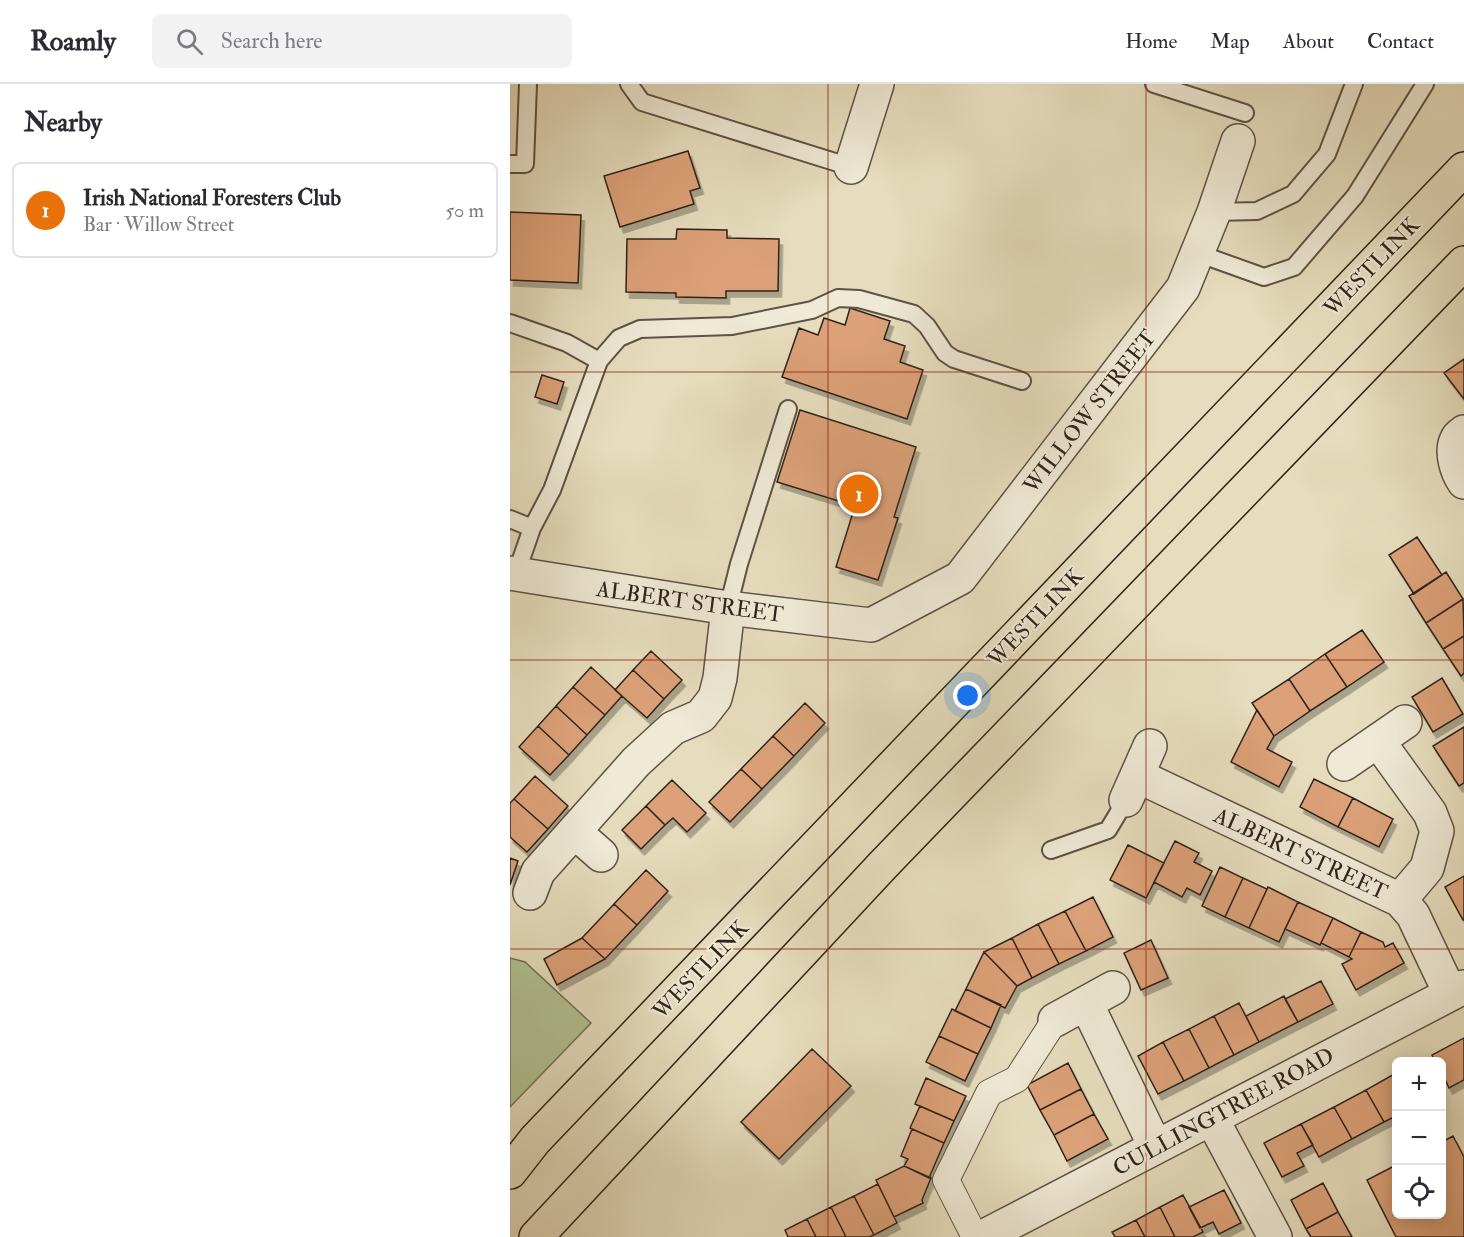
<!DOCTYPE html>
<meta charset="utf-8">
<style>
body{margin:0;font-family:"IM FELL Double Pica",serif;background:#f2f2f3;color:#2b2b33}
.controls{position:absolute;right:18px;bottom:18px;display:grid;overflow:hidden;border-radius:9px;box-shadow:0 3px 15px #0003}
.controls button{width:54px;height:54px;display:grid;place-items:center;padding:0;border:0;border-bottom:2px solid #e1e1e2;background:#fff;color:#2b2b33;font:30px sans-serif}
.you{position:absolute;left:458px;top:612px;width:21px;height:21px;margin:-15px;border:4px solid #fff;border-radius:50%;background:#1a73e8;box-shadow:0 0 0 9px #1a73e833}
.badge{display:grid;place-items:center;width:39px;height:39px;border-radius:50%;background:#8f2418;color:#fff;font-size:20px;font-weight:700}
.pin{position:absolute;translate:-50% -50%;border:3px solid #fff;box-shadow:0 2px 6px #0006}
.list{margin:0;padding:0;list-style:none}
h2{display:flex;justify-content:space-between;align-items:center;height:78px;margin:0;padding:0 24px;font-size:26px}
h2 small{font-size:20px;font-weight:400;color:#7c7c81}
.list li{display:grid;grid-template-columns:39px 1fr auto;gap:18px;align-items:center;box-sizing:border-box;height:96px;margin:0 12px 12px;padding:0 12px;border:2px solid #e1e1e2;border-radius:9px}
.list b{display:block;font-size:22px;white-space:nowrap}
.list p{margin:0;font-size:20px;white-space:nowrap;color:#7c7c81}
.list em{font-size:20px;font-style:normal;color:#7c7c81}
.icon{flex:none;width:33px;height:33px;fill:none;stroke:currentColor;stroke-width:2;stroke-linecap:round;stroke-linejoin:round}
.map{position:relative;flex:none;width:954px;height:1153px;overflow:hidden}
header{display:flex;align-items:center;gap:36px;box-sizing:border-box;height:84px;padding:0 30px;background:#fff;border-bottom:2px solid #e1e1e2}
header strong{font-size:28px}
nav{display:flex;gap:33px;margin-inline-start:auto;font-size:21px}
.search{width:420px;height:54px;background:#f2f2f3;display:flex;align-items:center;gap:15px;box-sizing:border-box;padding:0 21px;border-radius:9px;color:#7c7c81;font-size:22px}
main{display:flex}
aside{flex:1;background:#fff}
.map>svg:first-child{display:block}
.green{fill:#b2c294;stroke:#707258;stroke-width:1.5}
.building{fill:#dca178;stroke:#2f231b;stroke-width:1.5;filter:url(#shadow)}
.lines{fill:none;stroke-linecap:round;stroke-linejoin:round}
.service-casing{stroke:#5d5244;stroke-width:20}
.pedestrian-casing{stroke:#5d5244;stroke-width:28}
.minor-casing{stroke:#5d5244;stroke-width:36}
.trunk-casing{stroke:#2f231b;stroke-width:36}
.service{stroke:#efe9d5;stroke-width:16}
.pedestrian{stroke:#efe9d5;stroke-width:26}
.minor{stroke:#efe9d5;stroke-width:33}
.trunk{stroke:#e6ddbe;stroke-width:33}
.grid{fill:none;stroke:#8f2418;stroke-width:1.5;stroke-opacity:0.55}
.labels{text-anchor:middle;stroke-width:4.5;stroke-linejoin:round;paint-order:stroke}
.street-label{font-size:22px;fill:#2f231b;stroke:#efe9d5}
</style>
<header>
<strong>Roamly</strong>
<div class="search"><svg class="icon" aria-label="search" viewBox="0 0 24 24"><circle cx="10" cy="10" r="6"/><path d="M15 15l6 6"/></svg>Search here</div>
<nav><a>Home</a><a>Map</a><a>About</a><a>Contact</a></nav>
</header>
<main>
<aside>
<h2>Nearby<small></small></h2>
<ul class="list">
<li><span class="badge" style="background:#e8710a">1</span><div><b>Irish National Foresters Club</b><p>Bar · Willow Street</p></div><em>50 m</em></li>
</ul>
</aside>
<div class="map">
<svg width="954" height="1153" viewBox="0 0 954 1153">
<defs>
<filter id="shadow"><feDropShadow dx="3.5" dy="6" stdDeviation="0" flood-color="#0004"/></filter>
</defs>
<rect width="100%" height="100%" fill="#e6ddbe"/>
<filter id="stains"><feTurbulence type="fractalNoise" baseFrequency=".00333" numOctaves="4"/><feColorMatrix values="0 0 0 0 .2 0 0 0 0 .09 0 0 0 0 .02 0 0 0 .5 -.17"/></filter>
<radialGradient id="worn" r=".72"><stop offset=".6" stop-color="#630" stop-opacity="0"/><stop offset="1" stop-color="#630" stop-opacity=".3"/></radialGradient>
<path class="green" d="M 0,874 L 15,878 L 81,939 L 0,1023 Z"/>
<path class="building" d="M 178,67 L 190,104 L 180,107 L 184,120 L 110,143 L 94,92 Z
M 0,128 L 71,131 L 68,199 L 0,196 Z
M 167,145 L 217,146 L 217,154 L 269,155 L 268,207 L 216,207 L 216,214 L 166,213 L 166,209 L 116,208 L 117,155 L 166,155 Z
M 340,224 L 380,237 L 374,255 L 395,262 L 390,278 L 413,286 L 397,335 L 272,293 L 289,244 L 308,251 L 314,234 L 335,241 Z
M 954,275 L 954,315 L 934,289 Z
M 32,291 L 54,298 L 47,320 L 25,313 Z
M 290,326 L 406,363 L 384,433 L 388,434 L 368,496 L 326,483 L 345,422 L 267,398 Z
M 907,453 L 932,491 L 904,510 L 879,471 Z
M 936,488 L 953,515 L 916,539 L 899,512 Z
M 953,515 L 954,552 L 933,565 L 916,539 Z
M 852,546 L 874,578 L 837,603 L 815,570 Z
M 954,552 L 954,589 L 951,592 L 933,565 Z
M 141,567 L 172,596 L 154,615 L 123,586 Z
M 815,570 L 837,603 L 800,627 L 779,595 Z
M 81,583 L 112,612 L 95,631 L 63,603 Z
M 123,586 L 154,615 L 137,634 L 105,606 Z
M 932,594 L 953,630 L 923,648 L 902,613 Z
M 779,595 L 800,627 L 764,652 L 742,619 Z
M 63,603 L 95,631 L 77,651 L 46,622 Z
M 295,619 L 315,639 L 284,672 L 263,652 Z
M 46,622 L 77,651 L 59,671 L 28,642 Z
M 747,626 L 764,652 L 757,665 L 782,678 L 769,703 L 721,678 Z
M 28,642 L 59,671 L 40,691 L 9,663 Z
M 954,643 L 954,699 L 949,702 L 923,662 Z
M 263,652 L 284,672 L 252,705 L 231,685 Z
M 231,685 L 252,705 L 220,738 L 199,718 Z
M 25,692 L 58,722 L 38,745 L 4,715 Z
M 804,695 L 843,714 L 828,743 L 790,723 Z
M 162,696 L 196,729 L 177,748 L 163,734 L 155,741 L 136,722 Z
M 843,714 L 883,735 L 869,763 L 828,743 Z
M 4,715 L 38,745 L 17,768 L 0,753 L 0,719 Z
M 136,722 L 155,741 L 131,765 L 112,746 Z
M 665,757 L 689,769 L 684,778 L 702,787 L 690,811 L 677,804 L 672,813 L 644,798 Z
M 618,761 L 654,779 L 636,814 L 600,796 Z
M 0,774 L 8,777 L 0,801 Z
M 710,783 L 733,794 L 715,833 L 692,822 Z
M 136,786 L 158,807 L 127,841 L 104,820 Z
M 954,792 L 954,836 L 953,836 L 935,803 Z
M 733,794 L 757,805 L 739,844 L 715,833 Z
M 758,803 L 788,818 L 769,858 L 739,844 Z
M 583,813 L 603,853 L 576,867 L 555,827 Z
M 788,818 L 823,834 L 810,861 L 775,845 Z
M 104,820 L 127,841 L 95,875 L 72,854 Z
M 555,827 L 576,867 L 549,880 L 528,840 Z
M 823,834 L 851,848 L 839,873 L 811,859 Z
M 528,840 L 549,880 L 522,894 L 502,854 Z
M 851,848 L 873,858 L 875,863 L 883,859 L 894,879 L 846,906 L 832,880 L 842,875 L 839,873 Z
M 72,854 L 95,875 L 47,901 L 34,875 Z
M 502,854 L 522,894 L 507,902 L 474,868 Z
M 641,856 L 658,894 L 631,906 L 614,869 Z
M 474,868 L 507,902 L 495,924 L 456,905 Z
M 811,897 L 823,920 L 788,938 L 775,915 Z
M 456,905 L 491,921 L 481,944 L 445,927 Z
M 774,912 L 788,938 L 749,958 L 736,932 Z
M 729,919 L 749,958 L 724,971 L 704,932 Z
M 442,925 L 481,944 L 468,970 L 429,952 Z
M 704,932 L 724,971 L 699,984 L 679,945 Z
M 679,945 L 699,984 L 674,997 L 653,958 Z
M 429,952 L 468,970 L 455,997 L 416,978 Z
M 954,954 L 954,996 L 939,1004 L 932,989 L 932,978 L 925,978 L 922,971 Z
M 653,958 L 674,997 L 648,1010 L 628,972 Z
M 302,965 L 341,1002 L 269,1075 L 231,1038 Z
M 558,979 L 571,1005 L 530,1026 L 517,1001 Z
M 886,989 L 886,1032 L 874,1038 L 856,1006 Z
M 416,994 L 456,1012 L 444,1037 L 405,1020 Z
M 571,1005 L 584,1030 L 544,1051 L 530,1026 Z
M 856,1006 L 874,1038 L 842,1055 L 824,1023 Z
M 410,1022 L 444,1037 L 434,1059 L 400,1044 Z
M 824,1023 L 842,1055 L 809,1073 L 791,1040 Z
M 584,1030 L 598,1055 L 557,1077 L 544,1051 Z
M 791,1040 L 803,1061 L 787,1069 L 794,1082 L 772,1093 L 754,1059 Z
M 402,1045 L 434,1059 L 419,1094 L 394,1082 L 398,1075 L 391,1072 Z
M 943,1052 L 954,1073 L 954,1153 L 886,1153 L 857,1096 L 886,1081 L 886,1130 L 932,1130 L 932,1058 Z
M 394,1082 L 421,1094 L 412,1116 L 413,1119 L 384,1133 L 366,1096 Z
M 813,1099 L 828,1128 L 796,1145 L 781,1116 Z
M 368,1100 L 387,1139 L 364,1151 L 344,1112 Z
M 714,1106 L 731,1139 L 709,1150 L 703,1138 L 690,1144 L 679,1123 Z
M 673,1111 L 693,1148 L 683,1153 L 665,1153 L 650,1123 Z
M 344,1112 L 364,1151 L 359,1153 L 336,1153 L 321,1123 Z
M 321,1123 L 336,1153 L 306,1153 L 297,1135 Z
M 650,1123 L 665,1153 L 635,1153 L 626,1136 Z
M 828,1128 L 842,1153 L 801,1153 L 796,1145 Z
M 297,1135 L 306,1153 L 278,1153 L 275,1146 Z
M 626,1136 L 635,1153 L 605,1153 L 602,1148 Z"/>
<g class="lines">
<g class="service-casing">
<path id="service" d="M 119,0 L 132,18 L 341,83
M 644,0 L 735,29
M 0,80 L 15,80 L 18,0
M 704,128 L 747,127 L 783,110 L 817,70 L 844,0
M 687,169 L 754,193 L 784,183 L 845,112 L 915,0
M 0,239 L 57,259 L 89,277
M 0,435 L 22,444
M 6,490 L 22,444 L 42,406 L 89,277 L 109,254 L 130,245 L 222,242 L 302,226 L 328,214 L 349,215 L 404,230 L 417,242 L 435,269 L 444,275 L 512,297
M 218,524 L 229,480 L 278,325
M 541,766 L 598,746 L 616,716"/>
</g>
<g class="pedestrian-casing">
<path id="pedestrian" d="M 465,1153 L 436,1096 L 479,1009 L 507,995 L 545,936"/>
</g>
<g class="minor-casing">
<path id="minor" d="M 341,83 L 367,0
M 954,348 C 952,350 948,352 947,355 C 940,367 947,388 954,398
M 0,489 L 218,524 L 361,541 L 450,494 L 673,204 L 704,128 L 728,57
M 868,657 L 920,729 L 927,747 L 917,784 L 890,816
M 834,680 L 895,638
M 628,692 L 890,816 L 903,831 L 940,909
M 616,716 L 640,662
M 65,748 L 91,771
M 20,809 L 28,788 L 126,678 L 163,644 L 191,632 L 205,614 L 210,594 L 218,524
M 576,919 L 645,1062
M 545,936 L 603,904
M 702,1035 L 765,1153
M 473,1153 L 954,903"/>
</g>
<g class="trunk-casing">
<path id="trunk" d="M 0,1088 L 25,1056 L 954,85
M 26,1153 L 373,781 L 954,179"/>
</g>
<use href="#service" class="service"/>
<use href="#pedestrian" class="pedestrian"/>
<use href="#minor" class="minor"/>
<use href="#trunk" class="trunk"/>
</g>
<path class="grid" d="M 318,0 L 318,1153M 636,0 L 636,1153M 0,288 L 954,288M 0,576 L 954,576M 0,865 L 954,865"/>
<g class="labels">
<g class="street-label">
<text transform="translate(861 182) rotate(-46)" y="8">WESTLINK</text>
<text transform="translate(579 327) rotate(-52)" y="8">WILLOW STREET</text>
<text transform="translate(180 517) rotate(8)" y="8">ALBERT STREET</text>
<text transform="translate(525 533) rotate(-46)" y="8">WESTLINK</text>
<text transform="translate(791 769) rotate(25)" y="8">ALBERT STREET</text>
<text transform="translate(190 885) rotate(-46)" y="8">WESTLINK</text>
<text transform="translate(713 1027) rotate(-28)" y="8">CULLINGTREE ROAD</text>
</g>
</g>
<rect width="100%" height="100%" filter="url(#stains)"/>
<rect width="100%" height="100%" fill="url(#worn)"/>
</svg>
<div class="controls">
<button>+</button>
<button>−</button>
<button><svg class="icon" aria-label="locate" viewBox="0 0 24 24"><circle cx="12" cy="12" r="6"/><path d="M12 2v4M12 18v4M2 12h4M18 12h4"/></svg></button>
</div>
<div class="you"></div>
<div class="pin badge" style="left:349px;top:410px;background:#e8710a">1</div>
</div>
</main>
